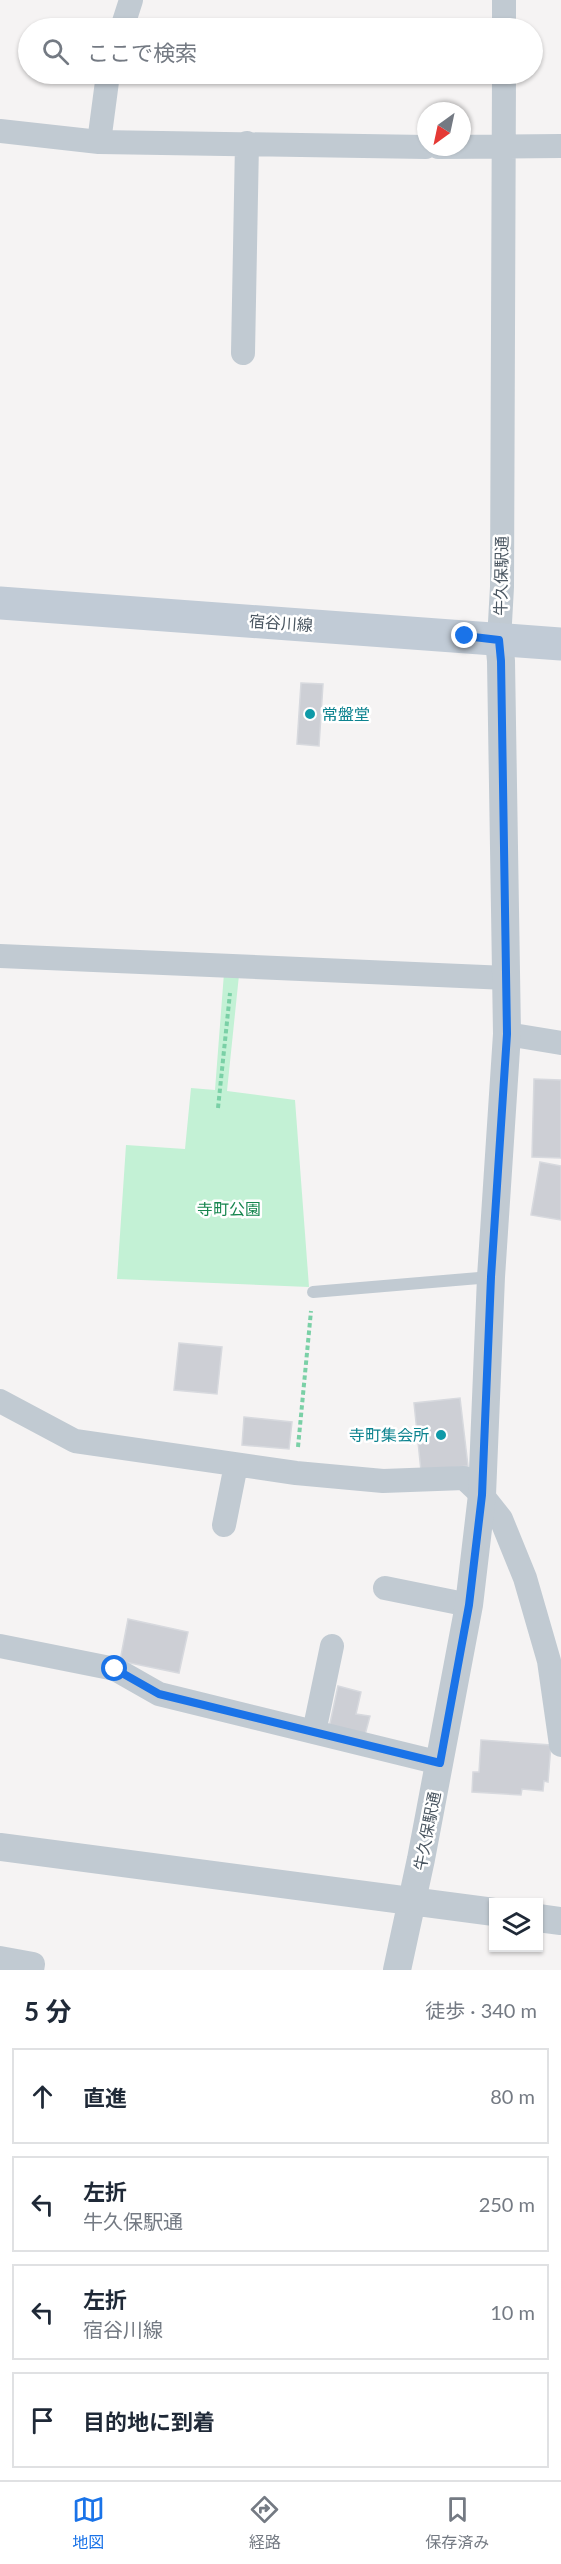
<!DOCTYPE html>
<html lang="ja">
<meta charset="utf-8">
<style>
body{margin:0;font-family:Lato,"Noto Sans JP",sans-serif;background:#f2f2f3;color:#1f2937}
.controls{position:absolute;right:18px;bottom:18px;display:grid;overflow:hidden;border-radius:0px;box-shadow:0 2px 4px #0004}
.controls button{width:54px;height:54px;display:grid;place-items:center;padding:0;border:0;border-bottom:2px solid #e0e1e3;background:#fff;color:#1f2937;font:30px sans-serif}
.compass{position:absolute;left:417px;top:102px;width:54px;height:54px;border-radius:50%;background:#fff;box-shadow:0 2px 4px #0004;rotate:213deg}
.stop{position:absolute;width:18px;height:18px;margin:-14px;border:4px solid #1a73e8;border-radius:50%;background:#fff}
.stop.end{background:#1a73e8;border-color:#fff;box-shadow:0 2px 6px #0008}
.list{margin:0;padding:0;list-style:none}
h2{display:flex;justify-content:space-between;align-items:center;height:78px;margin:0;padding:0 24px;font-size:26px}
h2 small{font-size:20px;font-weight:400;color:#747a83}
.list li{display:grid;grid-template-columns:39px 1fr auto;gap:18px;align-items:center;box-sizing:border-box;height:96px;margin:0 12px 12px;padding:0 12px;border:2px solid #e0e1e3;border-radius:0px}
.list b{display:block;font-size:22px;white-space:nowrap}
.list p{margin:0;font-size:20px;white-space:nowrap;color:#747a83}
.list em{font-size:20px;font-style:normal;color:#747a83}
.icon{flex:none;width:33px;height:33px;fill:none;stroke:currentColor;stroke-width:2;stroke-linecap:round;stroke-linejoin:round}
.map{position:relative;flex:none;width:561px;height:1970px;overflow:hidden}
.search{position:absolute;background:#fff;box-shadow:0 2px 4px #0004;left:18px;right:18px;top:18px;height:66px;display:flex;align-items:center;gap:15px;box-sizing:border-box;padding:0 21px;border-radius:33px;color:#747a83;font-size:22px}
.sheet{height:510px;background:#fff}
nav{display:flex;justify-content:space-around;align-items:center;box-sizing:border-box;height:84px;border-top:2px solid #e0e1e3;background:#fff;font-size:16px;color:#747a83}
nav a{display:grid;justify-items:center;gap:3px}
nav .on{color:#1a73e8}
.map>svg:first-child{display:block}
.green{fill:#c3f1d5}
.building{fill:#cdcfd5;stroke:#d7d9de;stroke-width:1.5}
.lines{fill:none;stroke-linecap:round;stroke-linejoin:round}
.path{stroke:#7ad0a6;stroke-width:4;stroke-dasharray:4.5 3;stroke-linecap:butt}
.service{stroke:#c1cad2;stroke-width:12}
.minor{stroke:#c1cad2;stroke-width:24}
.tertiary{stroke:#c1cad2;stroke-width:28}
.secondary{stroke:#c1cbd6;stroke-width:33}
.route{stroke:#1a73e8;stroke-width:8}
.culture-dot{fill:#0f9aa8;stroke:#fff;stroke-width:2}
.labels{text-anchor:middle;stroke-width:5;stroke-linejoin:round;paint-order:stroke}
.street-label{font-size:16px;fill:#4a5661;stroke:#fff}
.culture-label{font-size:16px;fill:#0d838f;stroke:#fff;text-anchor:start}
.park-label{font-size:16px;fill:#17864f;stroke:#fff}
</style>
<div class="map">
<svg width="561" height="1970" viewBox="0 0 561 1970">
<rect width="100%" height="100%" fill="#f5f3f3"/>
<path class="green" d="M 224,973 L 239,975 L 227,1091 L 295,1100 L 309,1287 L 117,1279 L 126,1145 L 185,1149 L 191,1088 L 215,1090 Z"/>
<path class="building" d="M 301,683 L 323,684 L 319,746 L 297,744 Z
M 534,1079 L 561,1080 L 561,1158 L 532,1157 Z
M 540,1162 L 561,1166 L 561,1220 L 531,1215 Z
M 179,1343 L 222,1347 L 217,1394 L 174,1390 Z
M 460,1398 L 468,1466 L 421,1471 L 414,1403 Z
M 244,1417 L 292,1422 L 289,1449 L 242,1445 Z
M 128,1619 L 188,1632 L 179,1673 L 120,1661 Z
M 338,1686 L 361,1692 L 356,1714 L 370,1716 L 365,1735 L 329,1728 Z
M 481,1740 L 551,1745 L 548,1782 L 544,1781 L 543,1791 L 522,1789 L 521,1795 L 472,1792 L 473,1772 L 479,1772 Z"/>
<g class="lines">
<path class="path" d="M 218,1108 L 230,993
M 298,1447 L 311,1311"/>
<path class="service" d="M 313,1292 L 491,1277"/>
<path class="minor" d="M 122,28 L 131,0
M 504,28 L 504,0
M 0,131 L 99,142 L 426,147
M 99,142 L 108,74
M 438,147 L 561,146
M 243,353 L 247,143
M 499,640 L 502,587 L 504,74
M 0,956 L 507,978
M 507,1034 L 561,1043
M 0,1401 L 75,1441 L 296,1473 L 383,1481 L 464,1478 L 482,1495 L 501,1519 L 525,1578 L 549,1661 L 561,1745
M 224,1525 L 236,1465
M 385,1588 L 469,1605
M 0,1646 L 115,1669 L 159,1694 L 440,1763
M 314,1732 L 332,1646
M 0,1958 L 33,1964 L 32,1970"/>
<path class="tertiary" d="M 0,1847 L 494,1912
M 538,1918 L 561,1921
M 397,1970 L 421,1859 L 469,1605 L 482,1495 L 491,1277 L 507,1034 L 501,661 L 499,640"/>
<path class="secondary" d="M 0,603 L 561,644"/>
</g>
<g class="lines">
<path class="route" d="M 115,1669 L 159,1694 L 440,1763 L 469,1605 L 482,1495 L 491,1277 L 507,1034 L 501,661 L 499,640 L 465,636"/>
</g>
<g class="culture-dot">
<circle cx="310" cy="714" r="6"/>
<circle cx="441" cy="1435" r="6"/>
</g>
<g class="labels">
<g class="street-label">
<text transform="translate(501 576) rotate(-89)" y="6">牛久保駅通</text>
<text transform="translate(281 623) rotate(4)" y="6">宿谷川線</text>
<text transform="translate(427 1831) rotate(-79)" y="6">牛久保駅通</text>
</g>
<g class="culture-label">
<text x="322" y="720">常盤堂</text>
<text x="429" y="1441" text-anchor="end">寺町集会所</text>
</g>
<g class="park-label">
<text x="229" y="1215">寺町公園</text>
</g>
</g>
</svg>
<div class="controls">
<button><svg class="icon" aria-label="layers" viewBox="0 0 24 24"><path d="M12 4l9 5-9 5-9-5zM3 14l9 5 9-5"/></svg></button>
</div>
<svg class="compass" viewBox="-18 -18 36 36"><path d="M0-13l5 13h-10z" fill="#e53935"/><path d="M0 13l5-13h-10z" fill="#747a83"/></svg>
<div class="stop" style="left:115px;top:1669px"></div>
<div class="stop end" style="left:465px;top:636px"></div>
<div class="search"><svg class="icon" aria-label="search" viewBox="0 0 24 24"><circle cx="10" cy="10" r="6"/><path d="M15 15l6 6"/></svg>ここで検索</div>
</div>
<section class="sheet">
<h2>5 分<small>徒歩 · 340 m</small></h2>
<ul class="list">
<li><svg class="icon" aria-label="ahead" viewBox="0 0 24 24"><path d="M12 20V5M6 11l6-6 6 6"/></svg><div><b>直進</b></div><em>80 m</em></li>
<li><svg class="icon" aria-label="left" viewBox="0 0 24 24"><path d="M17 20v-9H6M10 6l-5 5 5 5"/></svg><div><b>左折</b><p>牛久保駅通</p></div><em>250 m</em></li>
<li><svg class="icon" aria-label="left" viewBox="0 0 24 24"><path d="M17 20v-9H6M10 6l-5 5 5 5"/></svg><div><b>左折</b><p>宿谷川線</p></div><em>10 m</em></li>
<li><svg class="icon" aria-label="arrive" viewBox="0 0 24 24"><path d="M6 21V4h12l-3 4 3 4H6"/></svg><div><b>目的地に到着</b></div></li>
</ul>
</section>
<nav>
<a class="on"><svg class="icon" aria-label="map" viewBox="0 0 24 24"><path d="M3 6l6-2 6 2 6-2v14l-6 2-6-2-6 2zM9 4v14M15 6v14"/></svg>地図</a>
<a><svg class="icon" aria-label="directions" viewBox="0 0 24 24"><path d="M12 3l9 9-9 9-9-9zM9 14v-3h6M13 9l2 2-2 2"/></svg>経路</a>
<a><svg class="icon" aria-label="saved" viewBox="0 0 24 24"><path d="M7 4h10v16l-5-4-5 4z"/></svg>保存済み</a>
</nav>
